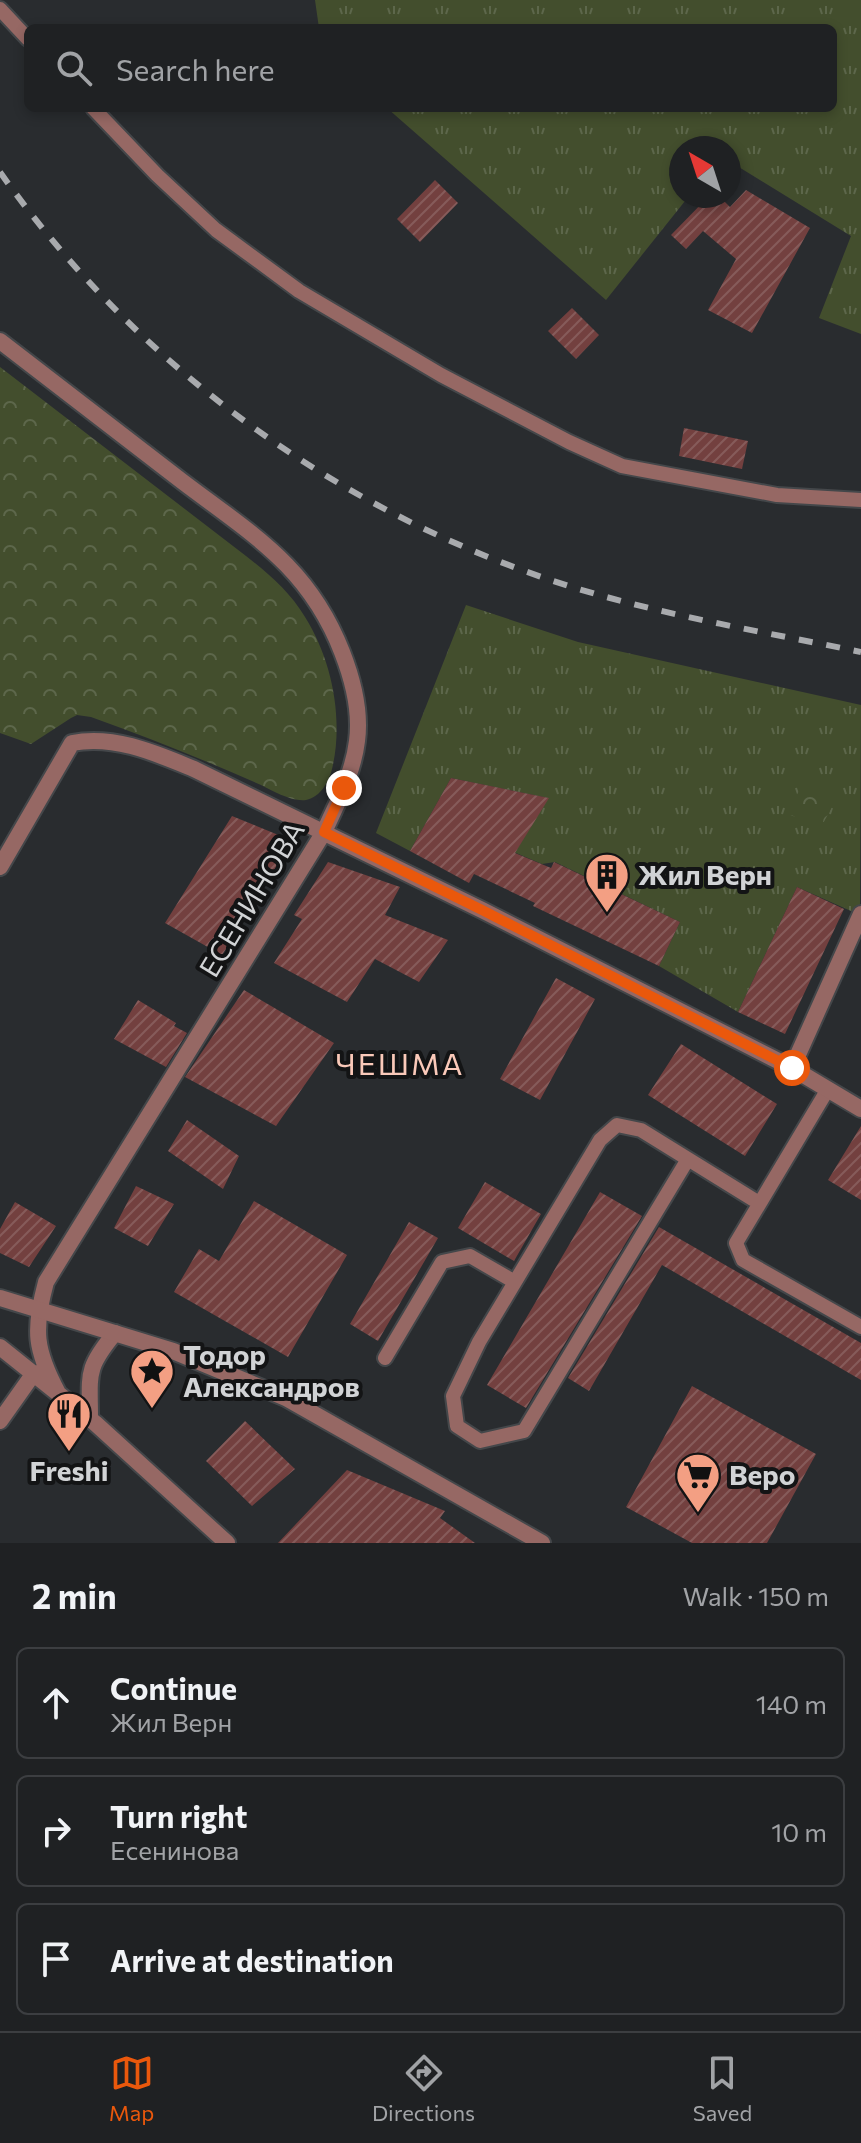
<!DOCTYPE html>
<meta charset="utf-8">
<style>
body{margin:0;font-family:Commissioner,sans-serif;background:#2c2e30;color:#f1f3f6}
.compass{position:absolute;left:669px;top:136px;width:72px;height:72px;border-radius:50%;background:#1f2123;box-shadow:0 4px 12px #0003;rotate:321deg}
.stop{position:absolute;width:24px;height:24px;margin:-18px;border:6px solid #ea580c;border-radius:50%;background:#fff}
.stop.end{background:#ea580c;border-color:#fff;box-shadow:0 2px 8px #0008}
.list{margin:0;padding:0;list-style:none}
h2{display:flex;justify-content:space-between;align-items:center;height:104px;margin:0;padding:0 32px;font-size:34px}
h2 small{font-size:26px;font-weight:400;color:#a1a3a6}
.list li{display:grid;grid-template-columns:52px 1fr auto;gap:24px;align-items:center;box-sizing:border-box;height:112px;margin:0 16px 16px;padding:0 16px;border:2px solid #3c3e41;border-radius:12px}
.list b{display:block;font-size:30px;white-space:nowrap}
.list p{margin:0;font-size:26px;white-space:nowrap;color:#a1a3a6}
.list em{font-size:26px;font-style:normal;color:#a1a3a6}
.icon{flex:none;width:44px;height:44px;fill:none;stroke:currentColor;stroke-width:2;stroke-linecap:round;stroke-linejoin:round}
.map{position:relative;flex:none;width:861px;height:1543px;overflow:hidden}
.search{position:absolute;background:#1f2123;box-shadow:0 4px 12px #0003;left:24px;right:24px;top:24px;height:88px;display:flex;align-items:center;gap:20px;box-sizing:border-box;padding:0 28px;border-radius:12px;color:#a1a3a6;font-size:30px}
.sheet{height:488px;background:#1f2123}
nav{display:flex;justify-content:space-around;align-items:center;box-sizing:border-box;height:112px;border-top:2px solid #3c3e41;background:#1f2123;font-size:22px;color:#a1a3a6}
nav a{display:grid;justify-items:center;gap:4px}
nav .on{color:#ea580c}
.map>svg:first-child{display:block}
.grass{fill:url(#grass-tufts)}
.forest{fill:url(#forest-crowns)}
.building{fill:url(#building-hatch)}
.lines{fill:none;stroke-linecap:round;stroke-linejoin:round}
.service-casing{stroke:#44474a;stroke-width:18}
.minor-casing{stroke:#44474a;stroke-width:20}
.tertiary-casing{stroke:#44474a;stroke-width:20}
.service{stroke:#966864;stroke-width:14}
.minor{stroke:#966864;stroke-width:16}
.tertiary{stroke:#966864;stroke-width:16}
.rail{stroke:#a8aaad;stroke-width:6;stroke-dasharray:14 14;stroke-linecap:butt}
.route{stroke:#ea580c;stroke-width:10}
.labels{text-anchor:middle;stroke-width:8;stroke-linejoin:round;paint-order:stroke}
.poi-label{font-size:28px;font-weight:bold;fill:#d1d3d5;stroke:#131415;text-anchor:start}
.street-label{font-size:28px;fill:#d1d3d5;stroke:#131415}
.neighbourhood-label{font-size:30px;letter-spacing:2px;fill:#fac9b9;stroke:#131415}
</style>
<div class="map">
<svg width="861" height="1543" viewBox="0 0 861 1543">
<defs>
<pattern id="grass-tufts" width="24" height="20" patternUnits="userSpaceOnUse" patternTransform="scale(2)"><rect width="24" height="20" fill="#434e2d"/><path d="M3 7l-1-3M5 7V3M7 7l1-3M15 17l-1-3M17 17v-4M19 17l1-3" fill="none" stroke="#5d674b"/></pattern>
<pattern id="forest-crowns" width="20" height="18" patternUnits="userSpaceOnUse" patternTransform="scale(2)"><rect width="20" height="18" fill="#434e2d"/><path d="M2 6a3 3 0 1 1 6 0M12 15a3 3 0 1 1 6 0" fill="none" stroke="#5d674b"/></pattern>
<pattern id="building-hatch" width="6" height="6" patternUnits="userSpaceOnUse" patternTransform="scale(2)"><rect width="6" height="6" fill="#73403f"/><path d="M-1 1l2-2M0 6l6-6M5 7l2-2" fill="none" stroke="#865b5a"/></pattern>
</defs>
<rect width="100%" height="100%" fill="#292c2f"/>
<path class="grass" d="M 315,0 L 861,0 L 861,334 L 819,318 L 851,236 L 729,161 L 729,148 L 681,148 L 681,196 L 689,196 L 606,300 L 387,108 L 833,108 L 833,28 L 319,28 Z
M 466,605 L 578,642 L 861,705 L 860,915 L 797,887 L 738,1012 L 659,966 L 680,922 L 555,862 L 542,864 L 509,850 L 517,849 L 548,798 L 451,778 L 410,851 L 376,833 Z"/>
<path class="forest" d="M 0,367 L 246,556 C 269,574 290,592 305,617 C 332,660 344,719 332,769 C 329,781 321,797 306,800 C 292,802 273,791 261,785 C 205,760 149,738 91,717 L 77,715 L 71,718 L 31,744 L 0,733 Z
M 803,782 L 837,798 L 821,827 L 788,814 Z"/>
<path class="building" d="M 435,180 L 458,203 L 420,242 L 397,219 Z
M 746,190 L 810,228 L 752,333 L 708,310 L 736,259 L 703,231 L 686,249 L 671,235 L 709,196 L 719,196 L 730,207 Z
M 572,308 L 599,335 L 576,359 L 548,331 Z
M 684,428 L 748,441 L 742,469 L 679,456 Z
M 451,778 L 549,798 L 515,853 L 551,868 L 554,862 L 680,922 L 659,966 L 533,906 L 535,903 L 474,874 L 469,883 L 410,851 Z
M 232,816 L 293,841 L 247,911 L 249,913 L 222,955 L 165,923 Z
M 328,862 L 400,887 L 385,915 L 448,940 L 419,982 L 375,959 L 347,1002 L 274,963 L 302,919 L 294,915 Z
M 797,887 L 844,909 L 785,1034 L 738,1012 Z
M 556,978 L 595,999 L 540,1100 L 500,1079 Z
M 244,990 L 334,1043 L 276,1126 L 185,1077 Z
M 138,1000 L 176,1023 L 174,1026 L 187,1033 L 166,1067 L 114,1039 Z
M 681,1044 L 777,1104 L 745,1156 L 648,1095 Z
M 187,1120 L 239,1156 L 223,1189 L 168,1151 Z
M 861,1126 L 861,1200 L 828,1180 Z
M 485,1182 L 541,1214 L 514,1261 L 458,1228 Z
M 136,1186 L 174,1204 L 148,1246 L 114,1228 Z
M 600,1192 L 642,1216 L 526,1408 L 487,1385 Z
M 254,1201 L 347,1255 L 288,1357 L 174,1292 L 199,1249 L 219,1261 Z
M 15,1202 L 56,1226 L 29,1267 L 0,1253 L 0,1229 Z
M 409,1222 L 438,1238 L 378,1341 L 350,1324 Z
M 659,1227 L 861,1343 L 861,1380 L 662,1265 L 589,1391 L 568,1378 Z
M 692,1386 L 816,1454 L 767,1543 L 692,1543 L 626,1507 Z
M 245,1421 L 295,1469 L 252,1506 L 206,1461 Z
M 347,1470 L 445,1511 L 440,1518 L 475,1543 L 278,1543 Z"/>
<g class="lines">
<g class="service-casing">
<path id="service" d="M 0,9 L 28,39
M 93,108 L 157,175 L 216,230 L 299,291 L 441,375 L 569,442 L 622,466 L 777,495 L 861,500
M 828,1089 L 736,1243 L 743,1260 L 861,1327
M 688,1159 L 524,1431 L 480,1441 L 457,1426 L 453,1396 L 479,1342 L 600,1140 L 617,1125 L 641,1130 L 759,1203
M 385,1358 L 442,1262 L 470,1256 L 515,1282"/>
</g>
<g class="minor-casing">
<path id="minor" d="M 0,341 C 61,388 122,435 183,482 C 253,535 309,567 342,652 C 353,680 361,711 357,741 C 353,774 337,803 324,832 L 46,1282 C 33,1330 35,1350 58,1393
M 0,867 L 72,743 C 115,735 155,753 194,769 L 482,910 L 792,1068 L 861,1109
M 792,1068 L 861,914
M 0,1347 L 95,1423 L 227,1543
M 90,1419 C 90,1374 85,1369 115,1333
M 0,1421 L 34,1373"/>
</g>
<g class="tertiary-casing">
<path id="tertiary" d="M 0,1298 L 173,1351 L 286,1398 L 542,1543"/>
</g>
<use href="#service" class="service"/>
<use href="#minor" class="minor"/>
<use href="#tertiary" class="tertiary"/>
<path class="rail" d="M 0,172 C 139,369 342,515 572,587 C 666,616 765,632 861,652"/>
</g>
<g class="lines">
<path class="route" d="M 344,788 L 324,832 L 482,910 L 792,1068"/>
</g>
<defs>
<g id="building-pin" transform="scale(2.3)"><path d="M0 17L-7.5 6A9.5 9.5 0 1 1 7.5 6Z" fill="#f39f83" stroke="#131415"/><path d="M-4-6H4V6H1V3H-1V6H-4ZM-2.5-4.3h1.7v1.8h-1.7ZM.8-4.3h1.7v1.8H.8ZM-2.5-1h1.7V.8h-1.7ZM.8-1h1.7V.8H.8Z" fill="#111"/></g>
<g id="sight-pin" transform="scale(2.3)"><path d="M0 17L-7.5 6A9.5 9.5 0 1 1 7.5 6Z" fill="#f39f83" stroke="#131415"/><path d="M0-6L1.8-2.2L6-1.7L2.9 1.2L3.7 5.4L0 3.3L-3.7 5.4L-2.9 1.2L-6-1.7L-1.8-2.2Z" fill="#111"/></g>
<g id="restaurant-pin" transform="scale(2.3)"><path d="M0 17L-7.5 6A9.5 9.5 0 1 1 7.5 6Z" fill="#f39f83" stroke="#131415"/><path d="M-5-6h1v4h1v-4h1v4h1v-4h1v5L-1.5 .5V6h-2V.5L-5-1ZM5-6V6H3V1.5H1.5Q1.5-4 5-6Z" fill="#111"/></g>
<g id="supermarket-pin" transform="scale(2.3)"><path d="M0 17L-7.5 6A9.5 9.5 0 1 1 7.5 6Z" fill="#f39f83" stroke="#131415"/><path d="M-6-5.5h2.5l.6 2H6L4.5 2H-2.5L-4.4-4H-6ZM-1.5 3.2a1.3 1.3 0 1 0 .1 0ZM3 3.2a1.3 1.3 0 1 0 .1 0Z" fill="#111"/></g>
</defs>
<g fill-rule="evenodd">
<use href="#building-pin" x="607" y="875"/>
<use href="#sight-pin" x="152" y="1371"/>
<use href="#restaurant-pin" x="69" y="1414"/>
<use href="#supermarket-pin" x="698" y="1475"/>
</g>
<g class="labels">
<g class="poi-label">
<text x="638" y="885">Жил Верн</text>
<text x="183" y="1365">Тодор<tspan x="183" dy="32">Александров</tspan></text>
<text x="69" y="1481" text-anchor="middle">Freshi</text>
<text x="729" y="1485">Веро</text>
</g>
<g class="street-label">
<text transform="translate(252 899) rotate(-59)" y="10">ЕСЕНИНОВА</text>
</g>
<g class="neighbourhood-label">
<text x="400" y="1075">ЧЕШМА</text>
</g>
</g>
</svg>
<svg class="compass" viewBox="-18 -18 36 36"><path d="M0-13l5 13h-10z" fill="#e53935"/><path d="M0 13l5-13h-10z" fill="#a1a3a6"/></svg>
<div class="stop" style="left:792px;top:1068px"></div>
<div class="stop end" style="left:344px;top:788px"></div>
<div class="search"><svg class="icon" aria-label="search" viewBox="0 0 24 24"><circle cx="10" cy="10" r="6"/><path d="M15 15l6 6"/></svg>Search here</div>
</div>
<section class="sheet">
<h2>2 min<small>Walk · 150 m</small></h2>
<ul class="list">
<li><svg class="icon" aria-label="ahead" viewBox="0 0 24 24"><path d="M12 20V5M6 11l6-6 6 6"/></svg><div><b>Continue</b><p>Жил Верн</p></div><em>140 m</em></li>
<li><svg class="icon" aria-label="right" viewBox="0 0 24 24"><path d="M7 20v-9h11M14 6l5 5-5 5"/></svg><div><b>Turn right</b><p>Есенинова</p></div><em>10 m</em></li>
<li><svg class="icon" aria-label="arrive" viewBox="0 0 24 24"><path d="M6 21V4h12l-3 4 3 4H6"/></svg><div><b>Arrive at destination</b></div></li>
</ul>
</section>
<nav>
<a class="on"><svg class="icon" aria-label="map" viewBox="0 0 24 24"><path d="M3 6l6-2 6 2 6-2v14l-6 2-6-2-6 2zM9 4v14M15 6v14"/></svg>Map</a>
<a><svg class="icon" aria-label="directions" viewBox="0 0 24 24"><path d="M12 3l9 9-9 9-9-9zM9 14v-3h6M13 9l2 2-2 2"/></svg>Directions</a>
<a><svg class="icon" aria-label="saved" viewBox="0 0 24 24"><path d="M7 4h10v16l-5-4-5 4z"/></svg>Saved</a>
</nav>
